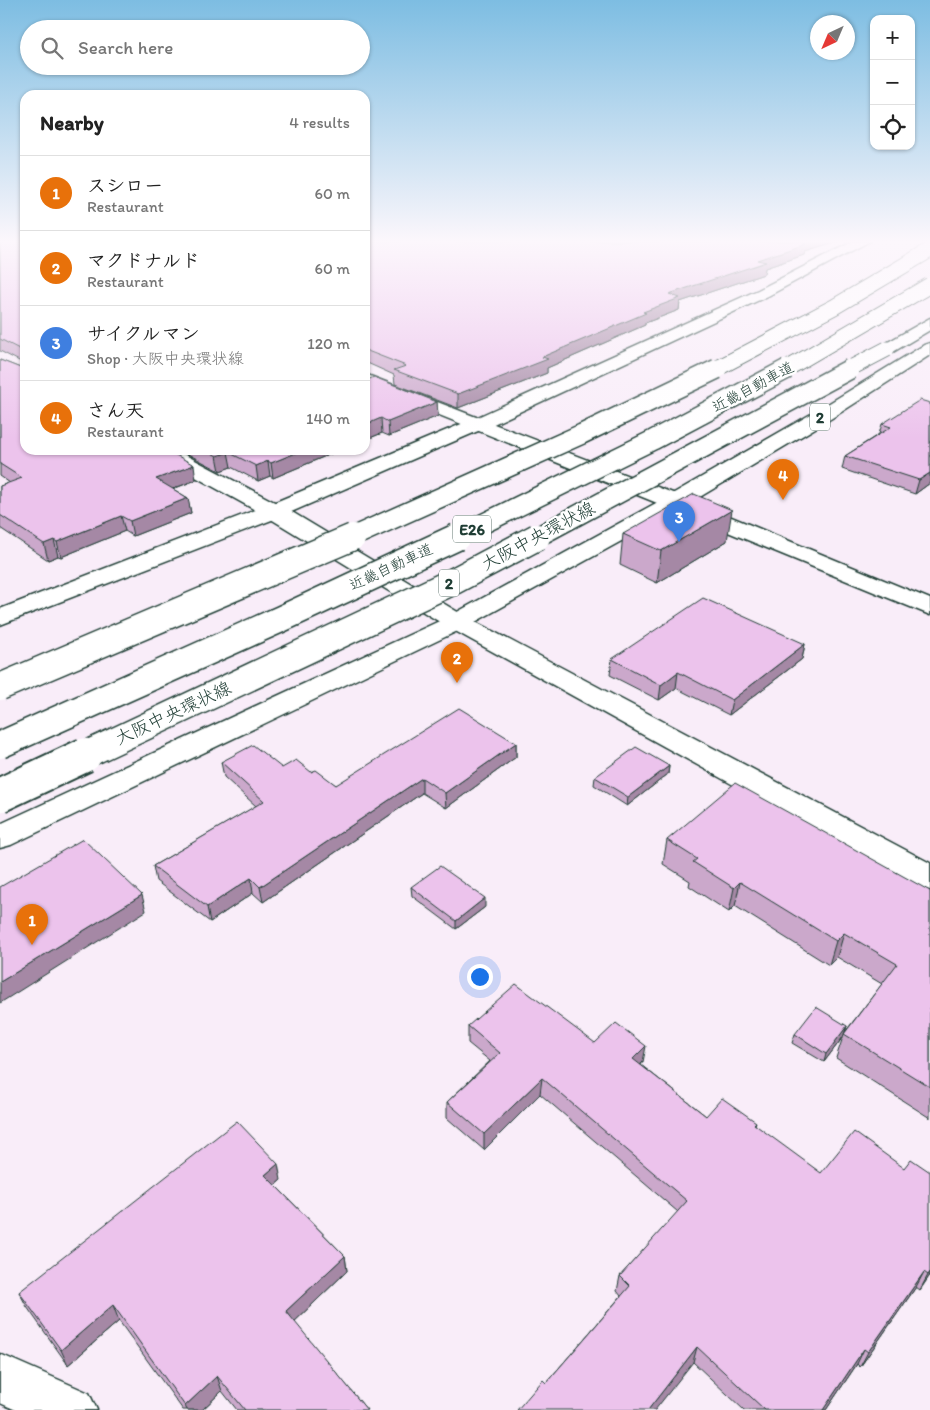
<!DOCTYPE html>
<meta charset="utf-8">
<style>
body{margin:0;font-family:Itim,"Klee One",sans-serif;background:#f2f2f2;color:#222}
.controls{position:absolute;right:15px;top:15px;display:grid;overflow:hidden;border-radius:10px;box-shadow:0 1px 4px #0004}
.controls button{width:45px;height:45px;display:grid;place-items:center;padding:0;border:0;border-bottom:1px solid #e0e0e0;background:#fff;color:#222;font:25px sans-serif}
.compass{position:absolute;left:810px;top:15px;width:45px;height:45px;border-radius:50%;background:#fff;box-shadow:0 1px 4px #0004;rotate:224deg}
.you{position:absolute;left:479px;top:976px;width:18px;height:18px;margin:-12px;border:4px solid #fff;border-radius:50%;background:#1a73e8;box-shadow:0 0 0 8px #1a73e833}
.badge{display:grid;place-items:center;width:32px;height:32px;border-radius:50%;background:#1f6fb2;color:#fff;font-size:16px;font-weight:700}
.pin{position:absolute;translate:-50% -41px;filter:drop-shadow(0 1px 2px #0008)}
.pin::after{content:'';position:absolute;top:26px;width:18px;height:15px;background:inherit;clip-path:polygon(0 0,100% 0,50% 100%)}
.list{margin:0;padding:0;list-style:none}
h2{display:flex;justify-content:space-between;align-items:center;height:65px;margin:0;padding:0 20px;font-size:21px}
h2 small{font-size:16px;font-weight:400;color:#767676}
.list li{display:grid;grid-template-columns:32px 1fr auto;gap:15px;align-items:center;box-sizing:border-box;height:75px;padding:0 20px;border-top:1px solid #e0e0e0}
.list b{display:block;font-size:19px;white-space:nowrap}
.list p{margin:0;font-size:16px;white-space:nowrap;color:#767676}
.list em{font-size:16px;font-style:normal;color:#767676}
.icon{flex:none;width:28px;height:28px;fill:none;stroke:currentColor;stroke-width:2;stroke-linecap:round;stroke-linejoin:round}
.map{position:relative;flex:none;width:930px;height:1410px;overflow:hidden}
.search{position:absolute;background:#fff;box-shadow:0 1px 4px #0004;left:20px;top:20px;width:350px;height:55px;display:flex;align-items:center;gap:12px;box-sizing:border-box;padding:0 18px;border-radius:28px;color:#767676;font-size:19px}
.panel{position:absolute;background:#fff;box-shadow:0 1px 4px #0004;left:20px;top:90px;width:350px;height:365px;border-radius:15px}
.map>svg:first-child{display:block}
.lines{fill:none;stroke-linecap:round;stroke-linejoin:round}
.street-casing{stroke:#1f3d34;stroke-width:3}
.secondary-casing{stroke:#1f3d34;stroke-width:3}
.primary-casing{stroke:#1f3d34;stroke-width:3}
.street{fill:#fff;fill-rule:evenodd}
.secondary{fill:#fff;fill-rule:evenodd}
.primary{fill:#fff;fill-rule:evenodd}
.primary-bridge-far3-casing{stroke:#1f3d34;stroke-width:17;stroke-linecap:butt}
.primary-bridge-far2-casing{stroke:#1f3d34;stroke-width:22;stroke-linecap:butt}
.primary-bridge-far1-casing{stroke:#1f3d34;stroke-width:29;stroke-linecap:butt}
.primary-bridge-casing{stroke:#1f3d34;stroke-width:37;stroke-linecap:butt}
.highway-bridge-far2-casing{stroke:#1f3d34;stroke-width:17;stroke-linecap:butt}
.highway-bridge-far1-casing{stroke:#1f3d34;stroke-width:22;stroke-linecap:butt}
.highway-bridge-casing{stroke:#1f3d34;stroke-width:29;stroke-linecap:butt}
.primary-bridge-far3{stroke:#fff;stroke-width:15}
.primary-bridge-far2{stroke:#fff;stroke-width:19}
.primary-bridge-far1{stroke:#fff;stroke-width:26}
.primary-bridge{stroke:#fff;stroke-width:33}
.highway-bridge-far2{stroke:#fff;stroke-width:15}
.highway-bridge-far1{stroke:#fff;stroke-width:19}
.highway-bridge{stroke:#fff;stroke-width:26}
.wall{fill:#cba8cb;stroke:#1f3d34}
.shaded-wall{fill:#a588a5;stroke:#1f3d34}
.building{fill:#ecc3ec;stroke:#1f3d34}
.labels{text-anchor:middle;stroke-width:4.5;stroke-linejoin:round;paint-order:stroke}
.far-street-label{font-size:15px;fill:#1f3d34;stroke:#fff}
.shield{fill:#fff;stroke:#627771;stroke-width:1}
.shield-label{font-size:16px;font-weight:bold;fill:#1f3d34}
.street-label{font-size:18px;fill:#1f3d34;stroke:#fff}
</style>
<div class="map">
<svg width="930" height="1410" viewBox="0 0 930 1410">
<rect width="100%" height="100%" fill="#f9edf9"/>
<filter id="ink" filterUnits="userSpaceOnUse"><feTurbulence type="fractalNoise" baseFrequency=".02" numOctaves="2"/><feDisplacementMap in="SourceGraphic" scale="10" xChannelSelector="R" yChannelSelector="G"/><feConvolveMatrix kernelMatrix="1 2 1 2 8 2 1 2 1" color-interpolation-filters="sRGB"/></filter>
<g filter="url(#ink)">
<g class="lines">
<g class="street-casing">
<path id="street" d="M 365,374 L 683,497 L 930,599 L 930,615 L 667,507 L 365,385 Z
M 0,1354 L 89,1393 L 97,1410 L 16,1410 L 0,1403 Z"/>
</g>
<g class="secondary-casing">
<path id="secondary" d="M 151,450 L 176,450 L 282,506 L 466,617 L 930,863 L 930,890 L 918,887 L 448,627 L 266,516 L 154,454 Z"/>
</g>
<g class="primary-casing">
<path id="primary" d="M 854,241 L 870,241 L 768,296 L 485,428 L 282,516 L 0,625 L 0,609 L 266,506 L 471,420 L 758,290 Z
M 930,318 L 930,330 L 893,352 L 881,352 L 879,349 L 881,346 Z
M 930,343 L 930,355 L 832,418 L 683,507 L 466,627 L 11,845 L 0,848 L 0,824 L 448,617 L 667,497 L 818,410 L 924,345 Z"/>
</g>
<use href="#street" class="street"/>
<use href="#secondary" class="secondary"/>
<use href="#primary" class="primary"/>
<g class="primary-bridge-far3-casing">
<path id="primary-bridge-far3" d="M 847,370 L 887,349"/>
</g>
<g class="primary-bridge-far2-casing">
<path id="primary-bridge-far2" d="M 535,538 L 850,369"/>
</g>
<g class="primary-bridge-far1-casing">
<path id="primary-bridge-far1" d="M 83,756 L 454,581 L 537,537"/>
</g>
<g class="primary-bridge-casing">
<path id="primary-bridge" d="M 0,795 L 85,755"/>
</g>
<g class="highway-bridge-far2-casing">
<path id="highway-bridge-far2" d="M 714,370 L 834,307 L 930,250
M 785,370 L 930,285"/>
</g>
<g class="highway-bridge-far1-casing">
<path id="highway-bridge-far1" d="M 350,538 L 582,434 L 717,369
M 454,538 L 653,440 L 787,369"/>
</g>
<g class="highway-bridge-casing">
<path id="highway-bridge" d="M 0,687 L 353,537
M 0,745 L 281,619 L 457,537"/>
</g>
<use href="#primary-bridge-far3" class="primary-bridge-far3"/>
<use href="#primary-bridge-far2" class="primary-bridge-far2"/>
<use href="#primary-bridge-far1" class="primary-bridge-far1"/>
<use href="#primary-bridge" class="primary-bridge"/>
<use href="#highway-bridge-far2" class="highway-bridge-far2"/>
<use href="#highway-bridge-far1" class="highway-bridge-far1"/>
<use href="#highway-bridge" class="highway-bridge"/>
</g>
<path class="wall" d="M 0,241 L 25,241 L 25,450 L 196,480 L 173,489 L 188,498 L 191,513 L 133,536 L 125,531 L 61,557 L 58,556 L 48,560 L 0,528 L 0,486 L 10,483 L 0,476 L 0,360 L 23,369 L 23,363 L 0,351 Z
M 365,241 L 841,241 L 805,252 L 804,255 L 765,268 L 764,274 L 680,302 L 679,310 L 645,323 L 645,325 L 547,368 L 547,373 L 458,408 L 395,384 L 394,375 L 365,362 Z
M 365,381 L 437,402 L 438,416 L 389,436 L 382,433 L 365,440 Z
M 930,403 L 930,483 L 915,494 L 842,469 L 845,456 L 879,434 L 882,424 Z
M 180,450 L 340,450 L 273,478 L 270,476 L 258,481 L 231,467 L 220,471 Z
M 623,534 L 727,541 L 657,583 L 620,565 Z
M 805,644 L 802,659 L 729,715 L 676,688 L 659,700 L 610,675 L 612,659 Z
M 516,743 L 516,757 L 446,808 L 422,793 L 263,902 L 253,893 L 210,922 L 156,881 L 153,866 L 256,806 L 224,777 L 221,762 L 311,772 L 336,785 Z
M 669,766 L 668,774 L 627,806 L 594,785 L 595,777 Z
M 667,840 L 930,891 L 930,1118 L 836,1058 L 843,1037 L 824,1062 L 792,1043 L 795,1034 L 847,1026 L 845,1032 L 882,984 L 837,957 L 829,965 L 735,906 L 729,912 L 689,886 L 690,881 L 663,864 Z
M 411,887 L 485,907 L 456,929 L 412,896 Z
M 468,1026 L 595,1043 L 643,1062 L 641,1065 L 706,1116 L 756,1122 L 755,1125 L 930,1275 L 920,1290 L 916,1287 L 860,1367 L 857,1364 L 826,1410 L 744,1410 L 693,1362 L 546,1383 L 621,1296 L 617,1291 L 620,1276 L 678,1212 L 540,1094 L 484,1150 L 447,1118 L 447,1102 L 490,1061 L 468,1043 Z
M 281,1180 L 275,1185 L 345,1256 L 347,1271 L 294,1322 L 367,1410 L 237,1410 L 222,1391 L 202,1410 L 183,1410 L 119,1321 L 68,1365 L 27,1307 L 19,1292 Z"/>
<path class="shaded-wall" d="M 806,241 L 841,241 L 805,252 L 804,255 L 765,268 L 764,274 L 680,302 L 679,310 L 645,323 L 645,325 L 547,368 L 547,373 L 458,408 L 458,394 L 643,312 L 669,294 L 757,260 Z
M 437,402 L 438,416 L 389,436 L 388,422 Z
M 381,418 L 382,433 L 365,440 L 365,425 Z
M 303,450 L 340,450 L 273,478 L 271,463 Z
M 228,452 L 231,467 L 220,471 L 217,456 Z
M 268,461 L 270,476 L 258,481 L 256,466 Z
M 194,465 L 196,480 L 159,494 L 156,479 Z
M 930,473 L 930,483 L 915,494 L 919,480 Z
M 188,498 L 191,513 L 133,536 L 130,521 Z
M 732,510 L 727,541 L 657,583 L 661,551 Z
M 121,516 L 125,531 L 61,557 L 57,542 Z
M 54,540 L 58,556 L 48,560 L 44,544 Z
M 805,644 L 802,659 L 729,715 L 732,700 Z
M 678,672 L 676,688 L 659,700 L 661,685 Z
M 516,743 L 516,757 L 446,808 L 445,793 Z
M 669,766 L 668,774 L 627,806 L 628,797 Z
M 422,778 L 422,793 L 263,902 L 260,887 Z
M 251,878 L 253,893 L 210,922 L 207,907 Z
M 740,882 L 735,906 L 729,912 L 734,888 Z
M 142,895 L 146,911 L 0,1003 L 0,982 Z
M 485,898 L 485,907 L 456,929 L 456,921 Z
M 844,933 L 837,957 L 829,965 L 836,941 Z
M 847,1026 L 843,1037 L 824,1062 L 826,1054 Z
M 646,1046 L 643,1062 L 630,1075 L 633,1059 Z
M 542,1078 L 540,1094 L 484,1150 L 484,1134 Z
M 278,1164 L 281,1180 L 268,1191 L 265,1175 Z
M 345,1256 L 347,1271 L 289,1327 L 286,1311 Z
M 924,1272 L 916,1287 L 860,1367 L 868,1352 Z
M 930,1272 L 930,1275 L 920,1290 L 928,1275 Z
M 113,1305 L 119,1321 L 68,1365 L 61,1350 Z
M 697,1347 L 693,1362 L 655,1410 L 648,1410 Z
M 864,1349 L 857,1364 L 826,1410 L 823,1410 Z
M 217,1376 L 222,1391 L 202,1410 L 187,1410 L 185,1406 Z"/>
<path class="building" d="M 0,241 L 25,241 L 25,352 L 0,339 Z
M 365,241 L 806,241 L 802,242 L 806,244 L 757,260 L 766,262 L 669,294 L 680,298 L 643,312 L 646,313 L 542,357 L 548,359 L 458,394 L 394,370 L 406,366 L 365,350 Z
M 25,353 L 25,450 L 167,450 L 194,465 L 156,479 L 188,498 L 130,521 L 121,516 L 57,542 L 54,540 L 44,544 L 0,515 L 0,486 L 22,478 L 0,464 L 0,360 L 23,369 L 24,356 L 22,354 Z
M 374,377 L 437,402 L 388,422 L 381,418 L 365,425 L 365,381 Z
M 920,400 L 930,403 L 930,473 L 919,480 L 845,456 L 891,427 L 882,424 Z
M 206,450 L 303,450 L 271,463 L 268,461 L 256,466 L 228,452 L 217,456 Z
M 694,494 L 732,510 L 661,551 L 623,534 Z
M 703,598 L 805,644 L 732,700 L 678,672 L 661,685 L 612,659 Z
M 459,708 L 516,743 L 445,793 L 422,778 L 260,887 L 251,878 L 207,907 L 153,866 L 264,801 L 221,762 L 253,745 L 282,768 L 296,760 L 311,772 L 316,770 L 336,785 Z
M 636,747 L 669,766 L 628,797 L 595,777 Z
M 735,783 L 930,891 L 930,1087 L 844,1034 L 897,964 L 844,933 L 836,941 L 740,882 L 734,888 L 693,862 L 697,859 L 667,840 Z
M 83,839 L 142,895 L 0,982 L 0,887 Z
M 440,866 L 485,898 L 456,921 L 411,887 Z
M 516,984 L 595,1043 L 616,1023 L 646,1046 L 633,1059 L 706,1116 L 722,1098 L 756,1122 L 754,1124 L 821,1173 L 854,1132 L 904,1168 L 911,1159 L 930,1172 L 930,1272 L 928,1275 L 924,1272 L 868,1352 L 864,1349 L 823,1410 L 765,1410 L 697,1347 L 648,1410 L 517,1410 L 543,1380 L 546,1383 L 630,1286 L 620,1276 L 687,1201 L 542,1078 L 484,1134 L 447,1102 L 500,1053 L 468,1026 Z
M 816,1007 L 847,1026 L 826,1054 L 795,1034 Z
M 237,1121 L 278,1164 L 265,1175 L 345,1256 L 286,1311 L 367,1410 L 245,1410 L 217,1376 L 185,1406 L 113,1305 L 61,1350 L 19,1292 Z"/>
</g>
<linearGradient id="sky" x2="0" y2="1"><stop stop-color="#7dbde2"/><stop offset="0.55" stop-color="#fcf7fc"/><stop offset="1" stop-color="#fcf7fc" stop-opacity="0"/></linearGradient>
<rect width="930" height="439" fill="url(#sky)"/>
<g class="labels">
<g class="far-street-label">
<text transform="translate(753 387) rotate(-28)" y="5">近畿自動車道</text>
<text transform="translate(391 567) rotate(-25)" y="5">近畿自動車道</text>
</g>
<g class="shield">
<rect x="810" y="403.5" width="20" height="27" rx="4"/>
<rect x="453" y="515.5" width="38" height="27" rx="4"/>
<rect x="439" y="569.5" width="20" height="27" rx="4"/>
</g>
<g class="shield-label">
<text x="820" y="423">2</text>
<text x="472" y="535">E26</text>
<text x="449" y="589">2</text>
</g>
<g class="street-label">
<text transform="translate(538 536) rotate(-28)" y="6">大阪中央環状線</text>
<text transform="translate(173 713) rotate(-25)" y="6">大阪中央環状線</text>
</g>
</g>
</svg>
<div class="controls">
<button>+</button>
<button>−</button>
<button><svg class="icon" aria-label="locate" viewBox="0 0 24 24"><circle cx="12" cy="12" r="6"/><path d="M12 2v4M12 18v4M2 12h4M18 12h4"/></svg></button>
</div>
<svg class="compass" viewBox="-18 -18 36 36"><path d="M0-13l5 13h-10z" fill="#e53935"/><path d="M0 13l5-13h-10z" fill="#767676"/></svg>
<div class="you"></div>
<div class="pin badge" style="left:32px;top:945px;background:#e8710a">1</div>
<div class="pin badge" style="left:457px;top:683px;background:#e8710a">2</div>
<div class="pin badge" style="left:679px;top:542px;background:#3f7fe0">3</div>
<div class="pin badge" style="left:783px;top:500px;background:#e8710a">4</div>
<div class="search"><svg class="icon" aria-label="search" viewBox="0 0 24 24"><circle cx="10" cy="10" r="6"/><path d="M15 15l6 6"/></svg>Search here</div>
<section class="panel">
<h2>Nearby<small>4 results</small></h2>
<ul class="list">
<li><span class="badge" style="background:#e8710a">1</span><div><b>スシロー</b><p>Restaurant</p></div><em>60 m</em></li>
<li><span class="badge" style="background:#e8710a">2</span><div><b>マクドナルド</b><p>Restaurant</p></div><em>60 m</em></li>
<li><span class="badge" style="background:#3f7fe0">3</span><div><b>サイクルマン</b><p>Shop · 大阪中央環状線</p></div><em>120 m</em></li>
<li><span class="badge" style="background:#e8710a">4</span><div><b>さん天</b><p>Restaurant</p></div><em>140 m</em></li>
</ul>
</section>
</div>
